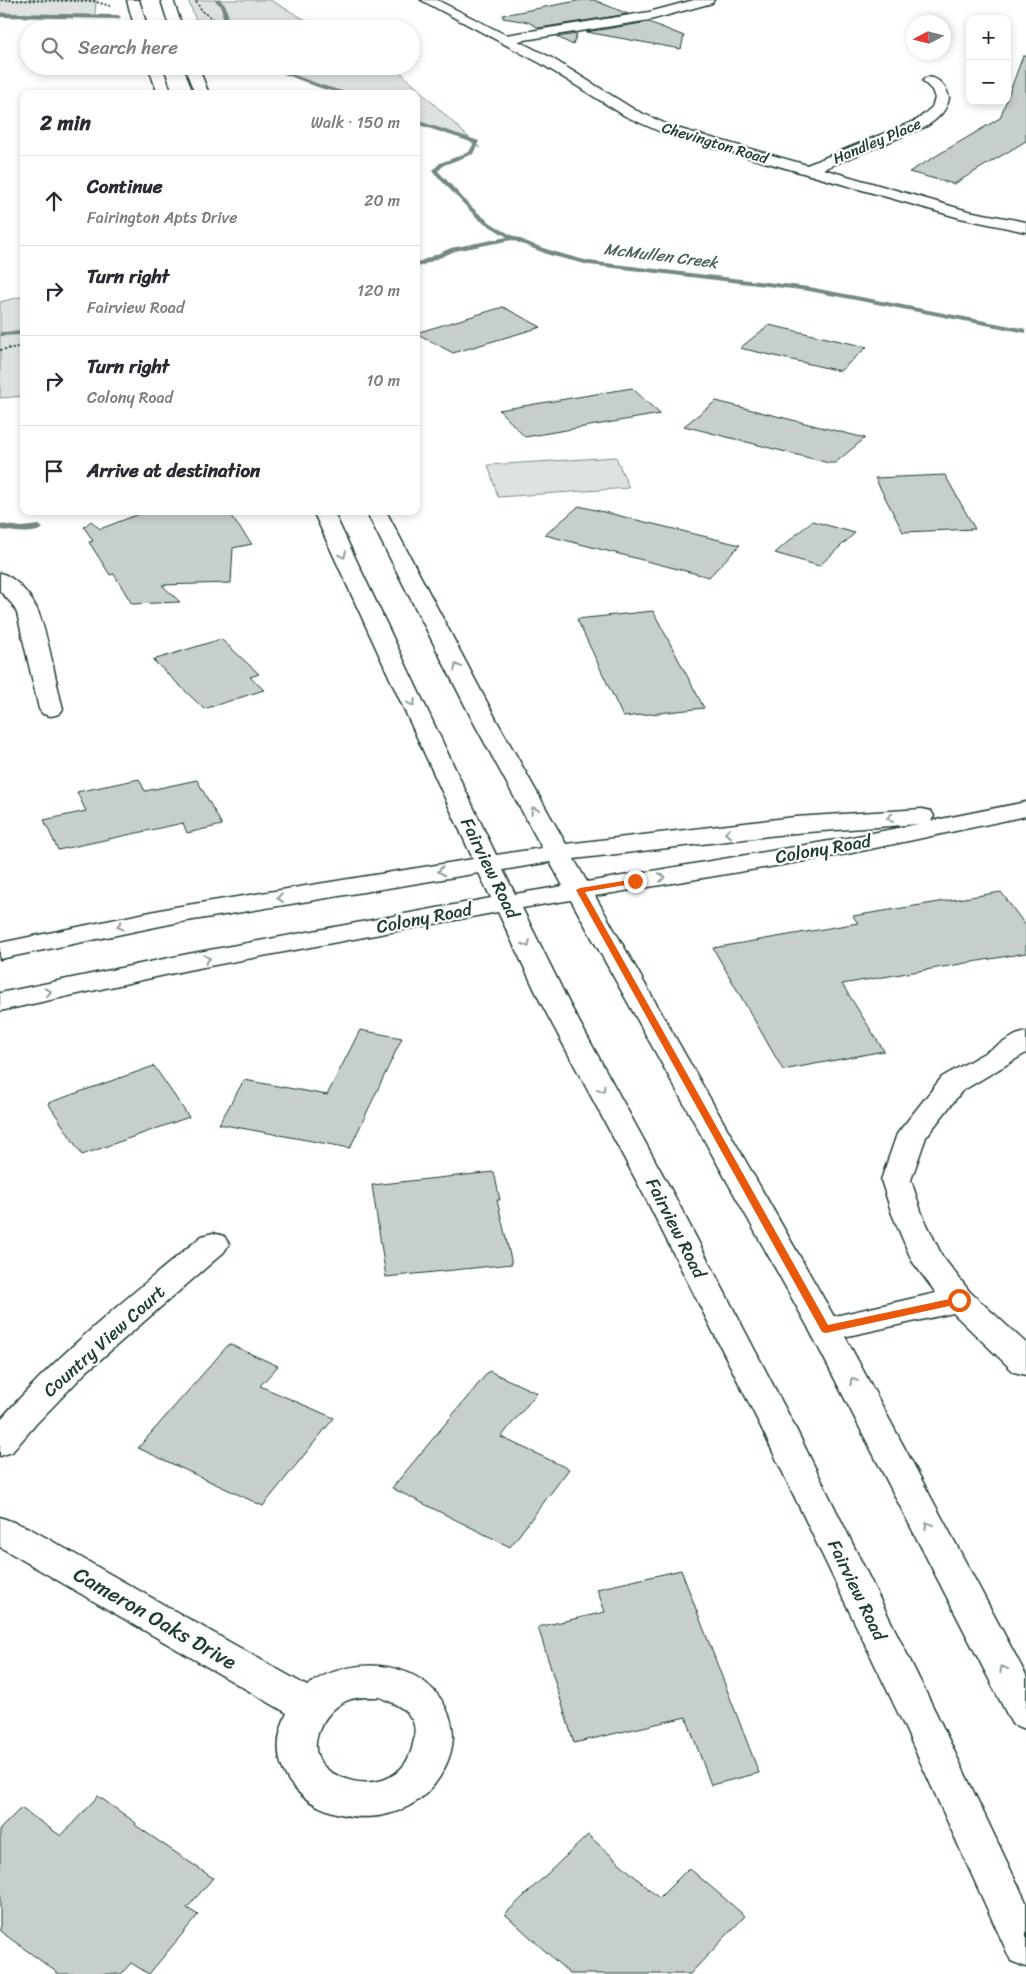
<!DOCTYPE html>
<meta charset="utf-8">
<style>
body{margin:0;font-family:Sriracha,sans-serif;background:#f2f2f3;color:#2b2b33}
.controls{position:absolute;right:15px;top:15px;display:grid;overflow:hidden;border-radius:10px;box-shadow:0 2px 8px #0003}
.controls button{width:45px;height:45px;display:grid;place-items:center;padding:0;border:0;border-bottom:1px solid #e1e1e2;background:#fff;color:#2b2b33;font:25px sans-serif}
.compass{position:absolute;left:906px;top:15px;width:45px;height:45px;border-radius:50%;background:#fff;box-shadow:0 2px 8px #0003;rotate:263deg}
.stop{position:absolute;width:15px;height:15px;margin:-11px;border:4px solid #ea580c;border-radius:50%;background:#fff}
.stop.end{background:#ea580c;border-color:#fff;box-shadow:0 1px 5px #0008}
.list{margin:0;padding:0;list-style:none}
h2{display:flex;justify-content:space-between;align-items:center;height:65px;margin:0;padding:0 20px;font-size:21px}
h2 small{font-size:16px;font-weight:400;color:#7c7c81}
.list li{display:grid;grid-template-columns:32px 1fr auto;gap:15px;align-items:center;box-sizing:border-box;height:90px;padding:0 20px;border-top:1px solid #e1e1e2}
.list b{display:block;font-size:19px;white-space:nowrap}
.list p{margin:0;font-size:16px;white-space:nowrap;color:#7c7c81}
.list em{font-size:16px;font-style:normal;color:#7c7c81}
.icon{flex:none;width:28px;height:28px;fill:none;stroke:currentColor;stroke-width:2;stroke-linecap:round;stroke-linejoin:round}
.map{position:relative;flex:none;width:1026px;height:1974px;overflow:hidden}
.search{position:absolute;background:#fff;box-shadow:0 2px 8px #0003;left:20px;top:20px;width:400px;height:55px;display:flex;align-items:center;gap:12px;box-sizing:border-box;padding:0 18px;border-radius:28px;color:#7c7c81;font-size:19px}
.panel{position:absolute;background:#fff;box-shadow:0 2px 8px #0003;left:20px;top:90px;width:400px;height:425px;border-radius:10px}
.map>svg:first-child{display:block}
.green{fill:#dee3e2;stroke:#7e908b}
.lines{fill:none;stroke-linecap:round;stroke-linejoin:round}
.stream{fill:#758883;fill-rule:evenodd}
.building{fill:#c7cfcc;stroke:#1f3d34}
.street-casing{stroke:#1f3d34;stroke-width:3}
.secondary-casing{stroke:#1f3d34;stroke-width:3}
.path{stroke:#1f3d34;stroke-width:2;stroke-dasharray:2 2;stroke-linecap:butt}
.street{fill:#fff;fill-rule:evenodd}
.secondary{fill:#fff;fill-rule:evenodd}
.oneway{stroke:#8f9e9a}
.route{fill:#ea580c}
.labels{text-anchor:middle;stroke-width:4.5;stroke-linejoin:round;paint-order:stroke}
.far-street-label{font-size:15px;fill:#1f3d34;stroke:#fff}
.far-water-label{font-size:16px;font-style:italic;fill:#4a625b;stroke:#fff}
.street-label{font-size:18px;fill:#1f3d34;stroke:#fff}
.near-street-label{font-size:21px;fill:#1f3d34;stroke:#fff}
</style>
<div class="map">
<svg width="1026" height="1974" viewBox="0 0 1026 1974">
<rect width="100%" height="100%" fill="#fff"/>
<filter id="ink" filterUnits="userSpaceOnUse"><feTurbulence type="fractalNoise" baseFrequency=".02" numOctaves="2"/><feDisplacementMap in="SourceGraphic" scale="10" xChannelSelector="R" yChannelSelector="G"/><feConvolveMatrix kernelMatrix="1 2 1 2 8 2 1 2 1" color-interpolation-filters="sRGB"/></filter>
<g filter="url(#ink)">
<path class="green" d="M 0,0 L 96,0 L 95,16 L 0,13 Z
M 188,0 L 270,0 L 322,29 L 213,29 L 210,20 L 196,20 Z
M 266,66 L 390,66 L 399,71 L 480,148 L 463,137 L 416,122 L 416,94 L 346,94 Z
M 24,296 L 24,396 L 0,398 L 0,302 Z
M 616,457 L 629,488 L 498,497 L 488,465 Z"/>
<g class="lines">
<path class="stream" d="M 214,0 L 220,0 L 226,6 L 231,29 L 225,29 L 221,6 Z
M 0,13 L 118,15 L 121,17 L 118,19 L 0,17 Z
M 305,26 L 307,29 L 301,29 Z
M 251,66 L 278,69 L 321,85 L 353,94 C 324,94 301,78 274,71 C 267,69 258,69 251,66 Z
M 416,120 L 479,141 L 473,154 L 444,165 L 438,171 C 453,186 466,203 482,216 C 511,240 553,252 589,261 L 809,287 L 1026,329 L 1026,333 L 809,291 L 589,265 L 549,255 L 512,240 L 455,251 L 416,268 L 416,263 L 451,248 L 507,237 L 478,219 L 432,171 L 440,163 L 469,152 L 474,143 L 416,124 Z
M 24,331 L 24,335 L 0,336 L 0,332 Z
M 0,524 L 22,527 L 39,525 L 43,528 C 32,536 13,531 0,530 Z"/>
</g>
<path class="building" d="M 582,0 L 594,0 L 628,14 L 539,28 L 528,22 L 503,18 L 503,15 Z
M 649,22 L 684,36 L 681,49 L 586,32 Z
M 577,34 L 573,45 L 557,37 Z
M 1023,56 L 1026,56 L 1026,141 L 954,184 L 909,172 L 1000,118 Z
M 503,307 L 541,327 L 453,353 L 416,333 Z
M 769,325 L 867,347 L 840,371 L 740,348 Z
M 632,388 L 660,414 L 525,437 L 499,410 Z
M 716,401 L 865,438 L 835,463 L 829,463 L 684,426 Z
M 945,475 L 975,529 L 903,532 L 875,478 Z
M 579,506 L 740,545 L 709,577 L 545,535 Z
M 147,511 L 227,511 L 252,544 L 233,548 L 231,583 L 162,585 L 180,602 L 132,604 L 114,574 L 110,575 L 89,542 L 93,541 L 84,527 L 91,521 L 100,529 Z
M 812,521 L 855,533 L 819,566 L 775,553 Z
M 653,611 L 704,708 L 623,717 L 577,619 Z
M 221,639 L 259,674 L 250,677 L 264,690 L 204,709 L 153,660 Z
M 139,779 L 145,791 L 197,780 L 222,825 L 187,833 L 183,823 L 58,850 L 44,820 L 86,811 L 77,792 Z
M 1001,892 L 1026,926 L 1026,953 L 842,984 L 884,1051 L 783,1070 L 713,948 L 858,923 L 853,916 Z
M 360,1030 L 402,1038 L 350,1148 L 219,1124 L 244,1080 L 327,1095 Z
M 154,1066 L 189,1117 L 82,1155 L 48,1103 Z
M 494,1172 L 500,1200 L 497,1200 L 512,1264 L 386,1277 L 372,1185 Z
M 229,1344 L 278,1366 L 260,1386 L 334,1418 L 263,1506 L 138,1448 Z
M 489,1371 L 537,1393 L 501,1437 L 569,1469 L 510,1547 L 392,1488 Z
M 681,1570 L 759,1773 L 711,1785 L 686,1717 L 574,1743 L 538,1627 L 605,1612 L 597,1589 Z
M 98,1796 L 136,1823 L 135,1825 L 213,1878 L 187,1908 L 198,1915 L 149,1974 L 131,1963 L 121,1974 L 59,1974 L 0,1931 L 0,1829 L 21,1808 L 61,1836 Z
M 588,1835 L 659,1898 L 689,1868 L 745,1916 L 690,1974 L 570,1974 L 505,1914 Z"/>
<g class="lines">
<g class="street-casing">
<path id="street" d="M 421,0 L 437,0 L 506,35 L 649,12 L 694,0 L 714,0 L 712,3 L 650,20 L 518,41 L 550,57 L 635,110 L 673,127 L 807,165 L 917,120 L 923,115 L 932,107 L 935,98 L 932,90 L 923,81 L 925,78 C 937,75 947,87 949,98 C 947,111 937,119 927,126 L 823,169 L 968,211 L 1026,222 L 1026,232 L 960,218 L 663,133 L 625,116 L 540,63 Z
M 0,573 C 15,576 34,599 39,614 C 50,643 55,679 63,709 L 59,714 L 51,716 L 43,714 L 39,709 L 17,613 L 12,604 L 0,591 Z
M 1026,1032 L 1026,1053 L 962,1091 L 926,1137 L 911,1180 L 922,1214 L 942,1256 L 970,1292 L 1026,1343 L 1026,1375 L 1014,1372 L 953,1313 L 825,1341 L 813,1337 L 809,1329 L 813,1321 L 936,1293 L 912,1261 L 892,1214 L 881,1180 L 897,1134 L 942,1077 L 1016,1035 Z
M 213,1233 L 224,1236 L 229,1244 L 224,1252 L 86,1372 L 36,1424 L 12,1452 L 0,1456 L 0,1420 C 60,1351 132,1294 202,1236 Z
M 0,1517 L 29,1528 L 307,1686 C 352,1652 431,1659 450,1718 C 456,1735 452,1754 444,1769 C 399,1860 241,1810 287,1713 L 0,1547 ZM 380,1697 C 390,1702 405,1707 411,1718 C 416,1725 415,1736 413,1744 C 405,1786 359,1792 328,1770 C 302,1751 322,1712 346,1701 C 355,1696 369,1697 380,1697 Z"/>
</g>
<g class="secondary-casing">
<path id="secondary" d="M 127,0 L 139,0 L 148,29 L 135,29 Z
M 161,0 L 173,0 L 183,29 L 170,29 Z
M 148,66 L 162,66 L 172,94 L 158,94 Z
M 184,66 L 198,66 L 209,94 L 195,94 Z
M 313,511 L 333,511 L 496,855 L 542,848 L 474,723 L 366,511 L 386,511 L 498,723 L 566,844 L 795,817 L 922,809 L 931,811 L 934,816 L 931,821 L 1026,802 L 1026,816 L 847,854 L 595,896 L 841,1329 L 1026,1675 L 1026,1729 L 1012,1724 L 809,1329 L 571,900 L 522,908 L 569,1003 L 675,1197 L 795,1427 L 938,1717 L 1026,1902 L 1026,1967 L 1011,1961 L 900,1717 L 761,1427 L 645,1197 L 541,1003 L 498,912 L 188,970 L 0,1011 L 0,993 L 188,954 L 491,898 L 479,873 L 175,923 L 0,959 L 0,943 L 175,907 L 473,859 ZM 918,824 L 847,838 L 587,882 L 574,859 L 795,833 ZM 550,862 L 563,886 L 515,894 L 503,870 Z"/>
</g>
<path class="path" d="M 1,0 L 93,1 L 110,6
M 196,1 L 202,11 L 219,23 L 220,26 L 200,24
M 0,350 L 24,346"/>
<use href="#street" class="street"/>
<use href="#secondary" class="secondary"/>
</g>
<defs><path id="oneway-chevron" d="M-2-3.5L2.5 0L-2 3.5" fill="none" stroke-width="1.6" stroke-linecap="round" stroke-linejoin="round" transform="scale(1.25)"/></defs>
<g class="oneway">
<use href="#oneway-chevron" transform="translate(343 555) rotate(65)"/>
<use href="#oneway-chevron" transform="translate(457 667) rotate(-118)"/>
<use href="#oneway-chevron" transform="translate(412 703) rotate(65)"/>
<use href="#oneway-chevron" transform="translate(534 810) rotate(-119)"/>
<use href="#oneway-chevron" transform="translate(890 818) rotate(176)"/>
<use href="#oneway-chevron" transform="translate(728 833) rotate(173)"/>
<use href="#oneway-chevron" transform="translate(441 871) rotate(171)"/>
<use href="#oneway-chevron" transform="translate(662 877) rotate(-9)"/>
<use href="#oneway-chevron" transform="translate(280 898) rotate(171)"/>
<use href="#oneway-chevron" transform="translate(120 926) rotate(168)"/>
<use href="#oneway-chevron" transform="translate(527 944) rotate(64)"/>
<use href="#oneway-chevron" transform="translate(207 959) rotate(-11)"/>
<use href="#oneway-chevron" transform="translate(48 992) rotate(-12)"/>
<use href="#oneway-chevron" transform="translate(602 1089) rotate(62)"/>
<use href="#oneway-chevron" transform="translate(853 1381) rotate(-118)"/>
<use href="#oneway-chevron" transform="translate(928 1525) rotate(-118)"/>
<use href="#oneway-chevron" transform="translate(1003 1669) rotate(-118)"/>
</g>
</g>
<path class="route" d="M 635,879 L 638,881 L 637,883 L 585,892 L 828,1325 L 959,1297 L 964,1300 L 963,1303 L 826,1333 L 822,1332 L 576,890 L 580,888 Z"/>
<g class="labels">
<g class="far-street-label">
<text transform="translate(877 141) rotate(-23)" y="5">Handley Place</text>
<text transform="translate(715 143) rotate(17)" y="5">Chevington Road</text>
</g>
<g class="far-water-label">
<text transform="translate(661 255) rotate(7)" y="6">McMullen Creek</text>
</g>
<g class="street-label">
<text transform="translate(823 849) rotate(-10)" y="6">Colony Road</text>
<text transform="translate(490 868) rotate(64)" y="6">Fairview Road</text>
<text transform="translate(424 918) rotate(-11)" y="6">Colony Road</text>
<text transform="translate(676 1228) rotate(63)" y="6">Fairview Road</text>
<text transform="translate(104 1341) rotate(-42)" y="6">Country View Court</text>
<text transform="translate(857 1590) rotate(64)" y="6">Fairview Road</text>
</g>
<g class="near-street-label">
<text transform="translate(155 1618) rotate(30)" y="7">Cameron Oaks Drive</text>
</g>
</g>
</svg>
<div class="controls">
<button>+</button>
<button>−</button>
</div>
<svg class="compass" viewBox="-18 -18 36 36"><path d="M0-13l5 13h-10z" fill="#e53935"/><path d="M0 13l5-13h-10z" fill="#7c7c81"/></svg>
<div class="stop" style="left:959px;top:1300px"></div>
<div class="stop end" style="left:635px;top:881px"></div>
<div class="search"><svg class="icon" aria-label="search" viewBox="0 0 24 24"><circle cx="10" cy="10" r="6"/><path d="M15 15l6 6"/></svg>Search here</div>
<section class="panel">
<h2>2 min<small>Walk · 150 m</small></h2>
<ul class="list">
<li><svg class="icon" aria-label="ahead" viewBox="0 0 24 24"><path d="M12 20V5M6 11l6-6 6 6"/></svg><div><b>Continue</b><p>Fairington Apts Drive</p></div><em>20 m</em></li>
<li><svg class="icon" aria-label="right" viewBox="0 0 24 24"><path d="M7 20v-9h11M14 6l5 5-5 5"/></svg><div><b>Turn right</b><p>Fairview Road</p></div><em>120 m</em></li>
<li><svg class="icon" aria-label="right" viewBox="0 0 24 24"><path d="M7 20v-9h11M14 6l5 5-5 5"/></svg><div><b>Turn right</b><p>Colony Road</p></div><em>10 m</em></li>
<li><svg class="icon" aria-label="arrive" viewBox="0 0 24 24"><path d="M6 21V4h12l-3 4 3 4H6"/></svg><div><b>Arrive at destination</b></div></li>
</ul>
</section>
</div>
